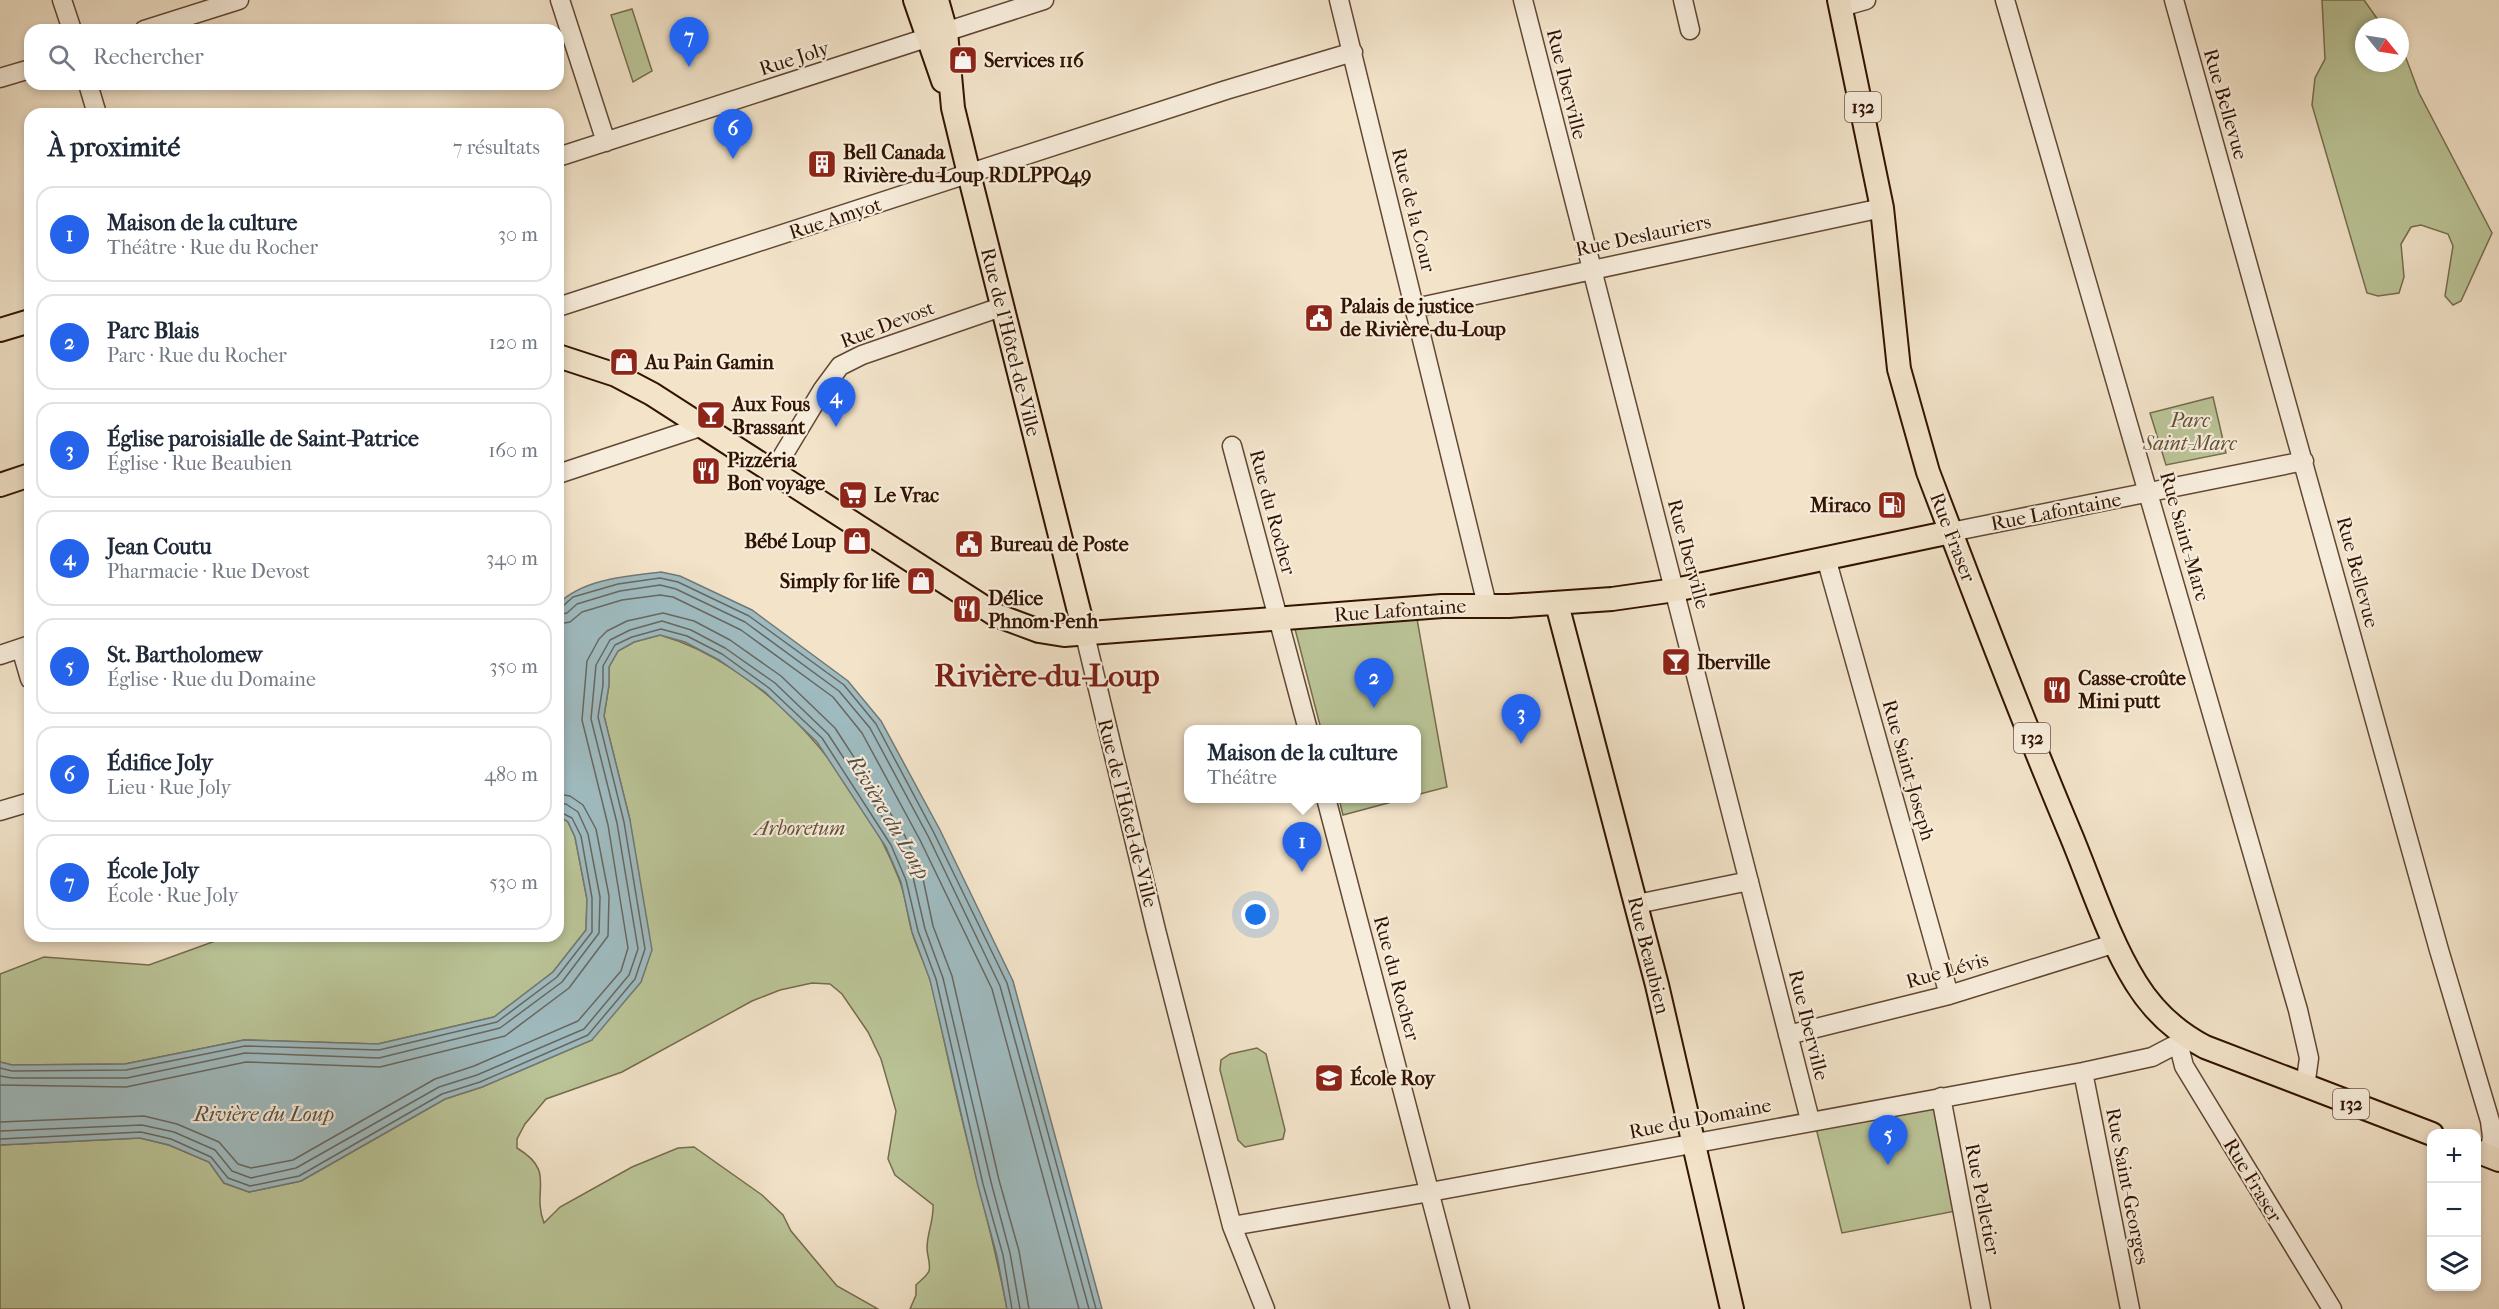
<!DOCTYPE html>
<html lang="fr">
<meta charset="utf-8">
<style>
body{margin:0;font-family:"IM FELL French Canon",serif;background:#f2f2f3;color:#1f2937}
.controls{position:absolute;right:18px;bottom:18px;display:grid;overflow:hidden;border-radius:12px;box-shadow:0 3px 9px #0003}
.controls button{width:54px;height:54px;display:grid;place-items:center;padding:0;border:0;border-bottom:2px solid #e0e1e3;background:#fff;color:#1f2937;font:30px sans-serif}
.compass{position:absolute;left:2355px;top:18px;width:54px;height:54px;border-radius:50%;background:#fff;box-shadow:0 3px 9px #0003;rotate:120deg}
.you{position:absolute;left:1256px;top:915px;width:21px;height:21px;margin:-15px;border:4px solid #fff;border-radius:50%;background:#1a73e8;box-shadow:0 0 0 9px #1a73e833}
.badge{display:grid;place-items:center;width:39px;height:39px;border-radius:50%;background:#2563eb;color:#fff;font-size:20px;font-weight:700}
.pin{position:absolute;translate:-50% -50px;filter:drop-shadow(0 2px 3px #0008)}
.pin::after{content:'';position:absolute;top:32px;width:21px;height:18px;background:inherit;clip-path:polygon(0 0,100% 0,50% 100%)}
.popup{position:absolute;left:1184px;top:725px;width:237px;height:78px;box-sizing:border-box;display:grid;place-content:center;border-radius:12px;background:#fff;filter:drop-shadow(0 2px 4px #0005);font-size:20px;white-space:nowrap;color:#747a83}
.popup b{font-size:22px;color:#1f2937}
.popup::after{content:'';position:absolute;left:50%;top:100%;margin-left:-12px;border:12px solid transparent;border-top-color:#fff}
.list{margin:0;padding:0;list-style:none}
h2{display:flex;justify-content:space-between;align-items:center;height:78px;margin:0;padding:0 24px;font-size:26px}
h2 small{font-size:20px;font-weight:400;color:#747a83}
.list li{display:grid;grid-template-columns:39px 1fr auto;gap:18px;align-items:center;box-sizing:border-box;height:96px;margin:0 12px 12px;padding:0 12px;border:2px solid #e0e1e3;border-radius:18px}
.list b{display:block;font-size:22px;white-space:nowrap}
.list p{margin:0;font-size:20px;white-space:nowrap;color:#747a83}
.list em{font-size:20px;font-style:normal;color:#747a83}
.icon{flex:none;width:33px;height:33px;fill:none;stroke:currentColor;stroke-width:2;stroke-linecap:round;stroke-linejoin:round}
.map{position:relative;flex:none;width:2499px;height:1309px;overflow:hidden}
.search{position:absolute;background:#fff;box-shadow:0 3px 9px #0003;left:24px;top:24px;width:540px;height:66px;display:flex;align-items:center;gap:15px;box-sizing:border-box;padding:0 21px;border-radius:18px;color:#747a83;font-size:22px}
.panel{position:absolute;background:#fff;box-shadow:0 3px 9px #0003;left:24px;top:108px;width:540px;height:834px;border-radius:18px}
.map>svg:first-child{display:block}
.green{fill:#bac497;stroke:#766c4c;stroke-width:1.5}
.water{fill:#9fbbc0;stroke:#737874;stroke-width:1.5}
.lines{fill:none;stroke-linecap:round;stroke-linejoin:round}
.shore{stroke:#686760;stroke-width:1.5}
.minor-casing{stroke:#624733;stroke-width:21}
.major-casing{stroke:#321301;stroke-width:26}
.minor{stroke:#f7eddc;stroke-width:18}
.major{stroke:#f2e3c9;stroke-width:22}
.labels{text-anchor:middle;stroke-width:4.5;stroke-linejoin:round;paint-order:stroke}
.shield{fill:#f7eddc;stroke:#6d5443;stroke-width:1.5}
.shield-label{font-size:18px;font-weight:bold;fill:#321301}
.street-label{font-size:20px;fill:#321301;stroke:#f7eddc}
.poi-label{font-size:20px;font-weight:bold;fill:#321301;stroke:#f7eddc;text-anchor:start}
.park-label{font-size:20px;font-style:italic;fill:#625136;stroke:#f7eddc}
.water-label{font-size:21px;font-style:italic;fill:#584e44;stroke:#f7eddc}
.town-label{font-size:32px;font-weight:bold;fill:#7a1f14;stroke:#f7eddc}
</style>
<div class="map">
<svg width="2499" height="1309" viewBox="0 0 2499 1309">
<rect width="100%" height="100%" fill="#f2e3c9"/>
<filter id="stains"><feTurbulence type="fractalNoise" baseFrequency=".00333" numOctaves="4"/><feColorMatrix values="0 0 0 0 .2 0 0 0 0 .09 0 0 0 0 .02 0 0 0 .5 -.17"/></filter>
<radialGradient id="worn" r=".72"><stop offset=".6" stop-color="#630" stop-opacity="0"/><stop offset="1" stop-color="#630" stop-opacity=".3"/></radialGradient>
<path class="green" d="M 2322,0 L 2364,0 L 2383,27 L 2364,27 L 2364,63 L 2400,63 L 2400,50 L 2406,58 L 2419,93 L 2492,233 L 2461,301 L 2453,305 L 2445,296 L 2453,246 L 2448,234 L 2421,225 L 2411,227 L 2401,244 L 2404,277 L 2399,293 L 2378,296 L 2367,293 L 2312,105 L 2315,78 L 2325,59 Z
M 632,9 L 652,71 L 633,82 L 611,15 Z
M 2213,397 L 2226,453 L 2166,465 L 2150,413 Z
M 1417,619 L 1447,787 L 1416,795 L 1416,730 L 1321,729 L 1295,629 Z
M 660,635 C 766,665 860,779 899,879 C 906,896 907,915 912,932 C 917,949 926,965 931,983 C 941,1022 948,1062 958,1102 C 974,1171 994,1239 1007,1309 L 910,1309 L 916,1295 L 916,1285 C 921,1280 927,1276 929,1271 C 931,1263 927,1256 927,1248 C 927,1233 934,1220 933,1205 L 895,1175 L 888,1159 L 896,1111 L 881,1059 L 868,1032 L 842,994 L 830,984 L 812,983 L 780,990 L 752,1001 L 622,1072 L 546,1099 L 525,1124 L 517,1139 L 517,1148 C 557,1172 531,1189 544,1223 L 560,1207 L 632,1167 L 678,1148 L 694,1147 L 762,1195 L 783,1215 L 791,1231 L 837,1286 L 878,1309 L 0,1309 L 0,1145 L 140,1138 L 169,1145 L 209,1162 L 224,1183 L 249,1192 L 301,1181 L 445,1099 L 482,1087 L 592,1040 L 630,820 L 604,716 L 609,685 L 609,667 L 618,651 L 634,642 Z
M 1339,799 L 1339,798 L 1403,799 L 1343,815 Z
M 558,815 L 568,822 L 575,837 L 587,899 L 586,930 L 553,972 L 494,1017 L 378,1044 L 244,1040 L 125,1064 L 12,1065 L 0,1062 L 0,974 L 44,957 L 149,965 L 229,936 L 558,936 Z
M 1257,1048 L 1266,1054 L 1285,1130 L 1283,1139 L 1245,1147 L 1238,1140 L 1220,1070 L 1221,1060 L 1230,1054 Z
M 1940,1104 L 1961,1210 L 1842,1233 L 1816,1128 Z"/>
<path class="water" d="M 661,572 L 680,576 L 752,610 L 848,681 L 881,721 L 940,830 L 1013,981 L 1102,1309 L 1007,1309 L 997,1256 L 978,1186 L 930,980 L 912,932 L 901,882 L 886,847 L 817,742 L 765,692 L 719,660 L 685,642 L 660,635 L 634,642 L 618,651 L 609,667 L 609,685 L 604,716 L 630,820 L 652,950 L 641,982 L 592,1040 L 482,1087 L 445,1099 L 301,1181 L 249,1192 L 224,1183 L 209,1162 L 169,1145 L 140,1138 L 0,1145 L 0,1062 L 12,1065 L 125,1064 L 244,1040 L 378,1044 L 494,1017 L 553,972 L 586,930 L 587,899 L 575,837 L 568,822 L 558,815 L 558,604 C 583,579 627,576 661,572 Z"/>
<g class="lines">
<path class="shore" d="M 558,607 L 563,606 L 573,597 L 618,584 L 660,578 L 678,582 L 749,616 L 844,685 L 876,724 L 934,833 L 1007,983 L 1096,1309
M 558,615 L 567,613 L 577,604 L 620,591 L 660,585 L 676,589 L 745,622 L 839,691 L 870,728 L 928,836 L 1000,986 L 1089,1309
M 558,624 L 570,622 L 582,612 L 622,600 L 660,595 L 673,597 L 741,630 L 833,697 L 862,733 L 920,840 L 992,989 L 1079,1309
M 0,1068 L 12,1071 L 126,1070 L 245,1046 L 379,1050 L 497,1022 L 557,977 L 592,932 L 592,898 L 581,836 L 572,818 L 558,811
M 0,1076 L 12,1078 L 127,1078 L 245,1053 L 379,1058 L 500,1028 L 562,982 L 599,933 L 600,897 L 588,834 L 578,812 L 566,804 L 558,803
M 0,1085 L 126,1087 L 246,1062 L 380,1067 L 505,1036 L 569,988 L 608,936 L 609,896 L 596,829 L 583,805 L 570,796 L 558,794
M 0,1122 L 144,1116 L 177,1124 L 219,1142 L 238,1164 L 251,1168 L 293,1160 L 435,1079 L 474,1066 L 578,1021 L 621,971 L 628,948 L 608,825 L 582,720 L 587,661 L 599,639 L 607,631 L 627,621 L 663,613 L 694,621 L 730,640 L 781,676 L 835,728 L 905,836 L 922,874 L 933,926 L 952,976 L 999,1180 L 1019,1251 L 1029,1309
M 0,1131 L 142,1125 L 174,1132 L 215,1150 L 232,1171 L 251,1178 L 296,1168 L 439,1087 L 477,1075 L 584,1029 L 629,975 L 638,949 L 617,823 L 591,719 L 596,665 L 610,640 L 630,630 L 662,621 L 691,630 L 725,648 L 775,683 L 828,734 L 898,841 L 913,877 L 925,929 L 943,978 L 991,1182 L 1010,1253 L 1020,1309
M 0,1139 L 141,1132 L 171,1139 L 211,1157 L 228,1178 L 250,1186 L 299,1176 L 442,1094 L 480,1082 L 588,1035 L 635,979 L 645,949 L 624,822 L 598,717 L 603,685 L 603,666 L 615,645 L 632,637 L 661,629 L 687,636 L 722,654 L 769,688 L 822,738 L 891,845 L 906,880 L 918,931 L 936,979 L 983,1184 L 1003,1255 L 1012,1309"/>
<g class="minor-casing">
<path id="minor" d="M 62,0 L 72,30
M 560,0 L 606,142
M 1339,0 L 1487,605
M 1523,0 L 1810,1120
M 1683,0 L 1690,30
M 2005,0 L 2298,1010 L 2309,1058 L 2305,1087
M 2174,0 L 2439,950 L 2490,1121 L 2492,1137 L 2489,1156
M 1841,7 L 1866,0
M 144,30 L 239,0
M 0,78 L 30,69
M 88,84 L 97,114
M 558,157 L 1044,0
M 558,307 L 1226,90 L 1353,52
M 1415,308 L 1882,208
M 1232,446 L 1308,730
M 773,472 L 823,389 L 840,366 L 862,355 L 1001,307
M 558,474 L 703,426
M 1951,532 L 2304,461
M 1826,558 L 1949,995
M 1085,635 L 1156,930 L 1232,1226 L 1265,1309
M 21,648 L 30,679
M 0,655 L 30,645
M 1326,798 L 1460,1309
M 0,811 L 30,802
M 1637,904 L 1749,881
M 1788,1035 L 1949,995 L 2116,943
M 2180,1050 L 2184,1066 L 2332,1309
M 2083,1072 L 2130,1309
M 1941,1097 L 1981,1309
M 1232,1226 L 1430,1192 L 2083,1072 L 2152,1057 L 2173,1046"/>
</g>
<g class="major-casing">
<path id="major" d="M 915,0 L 943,81
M 937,0 L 946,32 L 953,108 L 969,174 L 1085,635
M 1839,0 L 1882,208 L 1899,369 L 1928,472 C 1974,593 2020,714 2070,833 C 2091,883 2108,938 2136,983 C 2154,1012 2176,1032 2205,1047 L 2432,1134
M 0,330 L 30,321
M 558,356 L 616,375 L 652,394 L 996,615 L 1039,631 L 1064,635 L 1442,606 L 1509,606 L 1612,599 L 1675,590 L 1951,532
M 0,485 L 30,475
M 1557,604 L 1657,985 L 1732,1309
M 2476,1151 L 2499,1160"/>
</g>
<use href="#minor" class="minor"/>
<use href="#major" class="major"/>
</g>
<defs>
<g id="shop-square" transform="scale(1.5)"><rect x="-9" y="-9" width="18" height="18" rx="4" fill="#8f2418" stroke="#f7eddc"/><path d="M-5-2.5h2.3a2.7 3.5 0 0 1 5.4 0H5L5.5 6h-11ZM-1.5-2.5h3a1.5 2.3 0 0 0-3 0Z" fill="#fff"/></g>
<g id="building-square" transform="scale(1.5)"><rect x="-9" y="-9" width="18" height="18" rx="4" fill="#8f2418" stroke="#f7eddc"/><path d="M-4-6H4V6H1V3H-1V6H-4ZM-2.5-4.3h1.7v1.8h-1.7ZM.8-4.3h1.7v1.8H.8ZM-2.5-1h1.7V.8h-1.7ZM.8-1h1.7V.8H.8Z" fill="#fff"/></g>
<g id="civic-square" transform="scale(1.5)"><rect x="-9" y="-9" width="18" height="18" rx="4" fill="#8f2418" stroke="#f7eddc"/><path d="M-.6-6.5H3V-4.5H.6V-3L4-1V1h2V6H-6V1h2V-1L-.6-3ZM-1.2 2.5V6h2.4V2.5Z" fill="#fff"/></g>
<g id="bar-square" transform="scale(1.5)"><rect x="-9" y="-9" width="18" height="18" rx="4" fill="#8f2418" stroke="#f7eddc"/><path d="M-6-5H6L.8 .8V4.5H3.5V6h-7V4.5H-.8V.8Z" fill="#fff"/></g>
<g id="restaurant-square" transform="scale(1.5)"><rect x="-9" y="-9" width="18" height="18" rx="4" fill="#8f2418" stroke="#f7eddc"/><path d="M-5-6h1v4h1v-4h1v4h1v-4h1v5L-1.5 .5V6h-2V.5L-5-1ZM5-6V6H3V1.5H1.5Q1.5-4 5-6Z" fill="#fff"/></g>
<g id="supermarket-square" transform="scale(1.5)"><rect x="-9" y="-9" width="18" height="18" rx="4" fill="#8f2418" stroke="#f7eddc"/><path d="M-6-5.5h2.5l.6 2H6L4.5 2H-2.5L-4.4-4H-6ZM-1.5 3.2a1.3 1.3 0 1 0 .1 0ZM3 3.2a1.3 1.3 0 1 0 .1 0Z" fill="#fff"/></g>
<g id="fuel-square" transform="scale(1.5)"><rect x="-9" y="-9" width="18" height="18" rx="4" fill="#8f2418" stroke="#f7eddc"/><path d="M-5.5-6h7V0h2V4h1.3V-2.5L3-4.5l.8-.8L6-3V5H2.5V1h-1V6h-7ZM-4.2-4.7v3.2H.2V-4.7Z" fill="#fff"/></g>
<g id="school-square" transform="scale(1.5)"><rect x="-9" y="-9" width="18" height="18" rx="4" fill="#8f2418" stroke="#f7eddc"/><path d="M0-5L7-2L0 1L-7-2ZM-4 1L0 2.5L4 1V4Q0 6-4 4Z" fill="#fff"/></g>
</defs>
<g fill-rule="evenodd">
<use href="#shop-square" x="963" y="60"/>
<use href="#building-square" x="822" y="164"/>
<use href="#civic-square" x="1319" y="318"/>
<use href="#shop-square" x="624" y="362"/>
<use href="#bar-square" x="711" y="415"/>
<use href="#restaurant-square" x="706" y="471"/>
<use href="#supermarket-square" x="853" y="495"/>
<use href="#fuel-square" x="1892" y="505"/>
<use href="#shop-square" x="857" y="541"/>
<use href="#civic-square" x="969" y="544"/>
<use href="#shop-square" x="921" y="581"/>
<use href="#restaurant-square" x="967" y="609"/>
<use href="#bar-square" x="1676" y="662"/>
<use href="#restaurant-square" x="2057" y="690"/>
<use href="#school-square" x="1329" y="1078"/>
</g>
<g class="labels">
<g class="shield">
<rect x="1845" y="92" width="36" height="30" rx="4.5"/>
<rect x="2014" y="723" width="36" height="30" rx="4.5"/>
<rect x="2333" y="1089" width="36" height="30" rx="4.5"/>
</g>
<g class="shield-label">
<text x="1863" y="113">132</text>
<text x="2032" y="744">132</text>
<text x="2351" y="1110">132</text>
</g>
<g class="street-label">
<text transform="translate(794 58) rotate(-18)" y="7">Rue Joly</text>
<text transform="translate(1567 84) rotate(76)" y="7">Rue Iberville</text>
<text transform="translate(2226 104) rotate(74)" y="7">Rue Bellevue</text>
<text transform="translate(1414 210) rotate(76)" y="7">Rue de la Cour</text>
<text transform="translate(835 218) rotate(-18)" y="7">Rue Amyot</text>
<text transform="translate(1643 235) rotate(-12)" y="7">Rue Deslauriers</text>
<text transform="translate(887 324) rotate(-21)" y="7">Rue Devost</text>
<text transform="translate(1011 342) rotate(76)" y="7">Rue de l'Hôtel-de-Ville</text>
<text transform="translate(2056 511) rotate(-11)" y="7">Rue Lafontaine</text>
<text transform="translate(1273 512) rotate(75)" y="7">Rue du Rocher</text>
<text transform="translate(2185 536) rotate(74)" y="7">Rue Saint-Marc</text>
<text transform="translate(1953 537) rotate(69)" y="7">Rue Fraser</text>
<text transform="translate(1689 554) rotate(75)" y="7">Rue Iberville</text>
<text transform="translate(2358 572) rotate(75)" y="7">Rue Bellevue</text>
<text transform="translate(1400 610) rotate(-4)" y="7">Rue Lafontaine</text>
<text transform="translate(1909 770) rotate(74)" y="7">Rue Saint-Joseph</text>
<text transform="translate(1128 813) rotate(76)" y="7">Rue de l'Hôtel-de-Ville</text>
<text transform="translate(1649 955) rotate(76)" y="7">Rue Beaubien</text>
<text transform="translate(1947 970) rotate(-16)" y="7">Rue Lévis</text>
<text transform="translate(1397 978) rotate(75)" y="7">Rue du Rocher</text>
<text transform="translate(1809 1025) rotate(76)" y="7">Rue Iberville</text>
<text transform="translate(1700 1118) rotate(-11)" y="7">Rue du Domaine</text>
<text transform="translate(2253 1180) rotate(59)" y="7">Rue Fraser</text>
<text transform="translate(2128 1186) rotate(79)" y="7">Rue Saint-Georges</text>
<text transform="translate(1983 1199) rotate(79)" y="7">Rue Pelletier</text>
</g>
<g class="poi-label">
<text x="984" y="67">Services 116</text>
<text x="843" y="159">Bell Canada<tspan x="843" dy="23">Rivière-du-Loup RDLPPQ49</tspan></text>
<text x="1340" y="313">Palais de justice<tspan x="1340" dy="23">de Rivière-du-Loup</tspan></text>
<text x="645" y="369">Au Pain Gamin</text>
<text x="732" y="411">Aux Fous<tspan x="732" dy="23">Brassant</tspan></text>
<text x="727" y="467">Pizzéria<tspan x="727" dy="23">Bon voyage</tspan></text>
<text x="874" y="502">Le Vrac</text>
<text x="1871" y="512" text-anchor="end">Miraco</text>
<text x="836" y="548" text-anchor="end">Bébé Loup</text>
<text x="990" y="551">Bureau de Poste</text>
<text x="900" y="588" text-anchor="end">Simply for life</text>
<text x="988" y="605">Délice<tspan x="988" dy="23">Phnom Penh</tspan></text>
<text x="1697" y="669">Iberville</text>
<text x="2078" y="685">Casse-croûte<tspan x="2078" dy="23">Mini putt</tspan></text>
<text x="1350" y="1085">École Roy</text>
</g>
<g class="park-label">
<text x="2190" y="427">Parc<tspan x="2190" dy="23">Saint-Marc</tspan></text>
<text x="800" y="835">Arboretum</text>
</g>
<g class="water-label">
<text transform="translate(889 817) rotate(59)" y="7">Rivière du Loup</text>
<text x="264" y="1121">Rivière du Loup</text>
</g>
<g class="town-label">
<text x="1047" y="686">Rivière-du-Loup</text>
</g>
</g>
<rect width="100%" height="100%" filter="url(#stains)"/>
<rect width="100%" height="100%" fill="url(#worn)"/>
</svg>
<div class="controls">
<button>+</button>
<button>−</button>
<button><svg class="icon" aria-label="layers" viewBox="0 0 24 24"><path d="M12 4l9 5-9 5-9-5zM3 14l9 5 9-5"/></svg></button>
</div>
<svg class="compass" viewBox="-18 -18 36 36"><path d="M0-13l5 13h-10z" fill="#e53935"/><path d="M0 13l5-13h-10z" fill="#747a83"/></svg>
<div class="you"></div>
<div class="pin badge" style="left:1302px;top:872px">1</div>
<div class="popup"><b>Maison de la culture</b>Théâtre</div>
<div class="pin badge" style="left:1374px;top:708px">2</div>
<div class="pin badge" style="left:1521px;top:744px">3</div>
<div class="pin badge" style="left:836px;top:427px">4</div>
<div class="pin badge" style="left:1888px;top:1165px">5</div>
<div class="pin badge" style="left:733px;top:159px">6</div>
<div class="pin badge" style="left:689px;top:67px">7</div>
<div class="search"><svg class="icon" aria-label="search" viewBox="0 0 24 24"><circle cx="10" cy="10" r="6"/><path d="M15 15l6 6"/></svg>Rechercher</div>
<section class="panel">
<h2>À proximité<small>7 résultats</small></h2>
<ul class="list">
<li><span class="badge">1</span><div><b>Maison de la culture</b><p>Théâtre · Rue du Rocher</p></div><em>30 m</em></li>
<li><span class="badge">2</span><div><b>Parc Blais</b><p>Parc · Rue du Rocher</p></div><em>120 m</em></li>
<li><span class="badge">3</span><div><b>Église paroisialle de Saint-Patrice</b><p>Église · Rue Beaubien</p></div><em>160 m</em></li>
<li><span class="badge">4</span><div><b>Jean Coutu</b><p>Pharmacie · Rue Devost</p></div><em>340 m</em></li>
<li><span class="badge">5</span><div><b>St. Bartholomew</b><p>Église · Rue du Domaine</p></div><em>350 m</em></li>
<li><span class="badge">6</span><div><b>Édifice Joly</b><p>Lieu · Rue Joly</p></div><em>480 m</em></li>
<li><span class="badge">7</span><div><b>École Joly</b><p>École · Rue Joly</p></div><em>530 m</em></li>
</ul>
</section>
</div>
